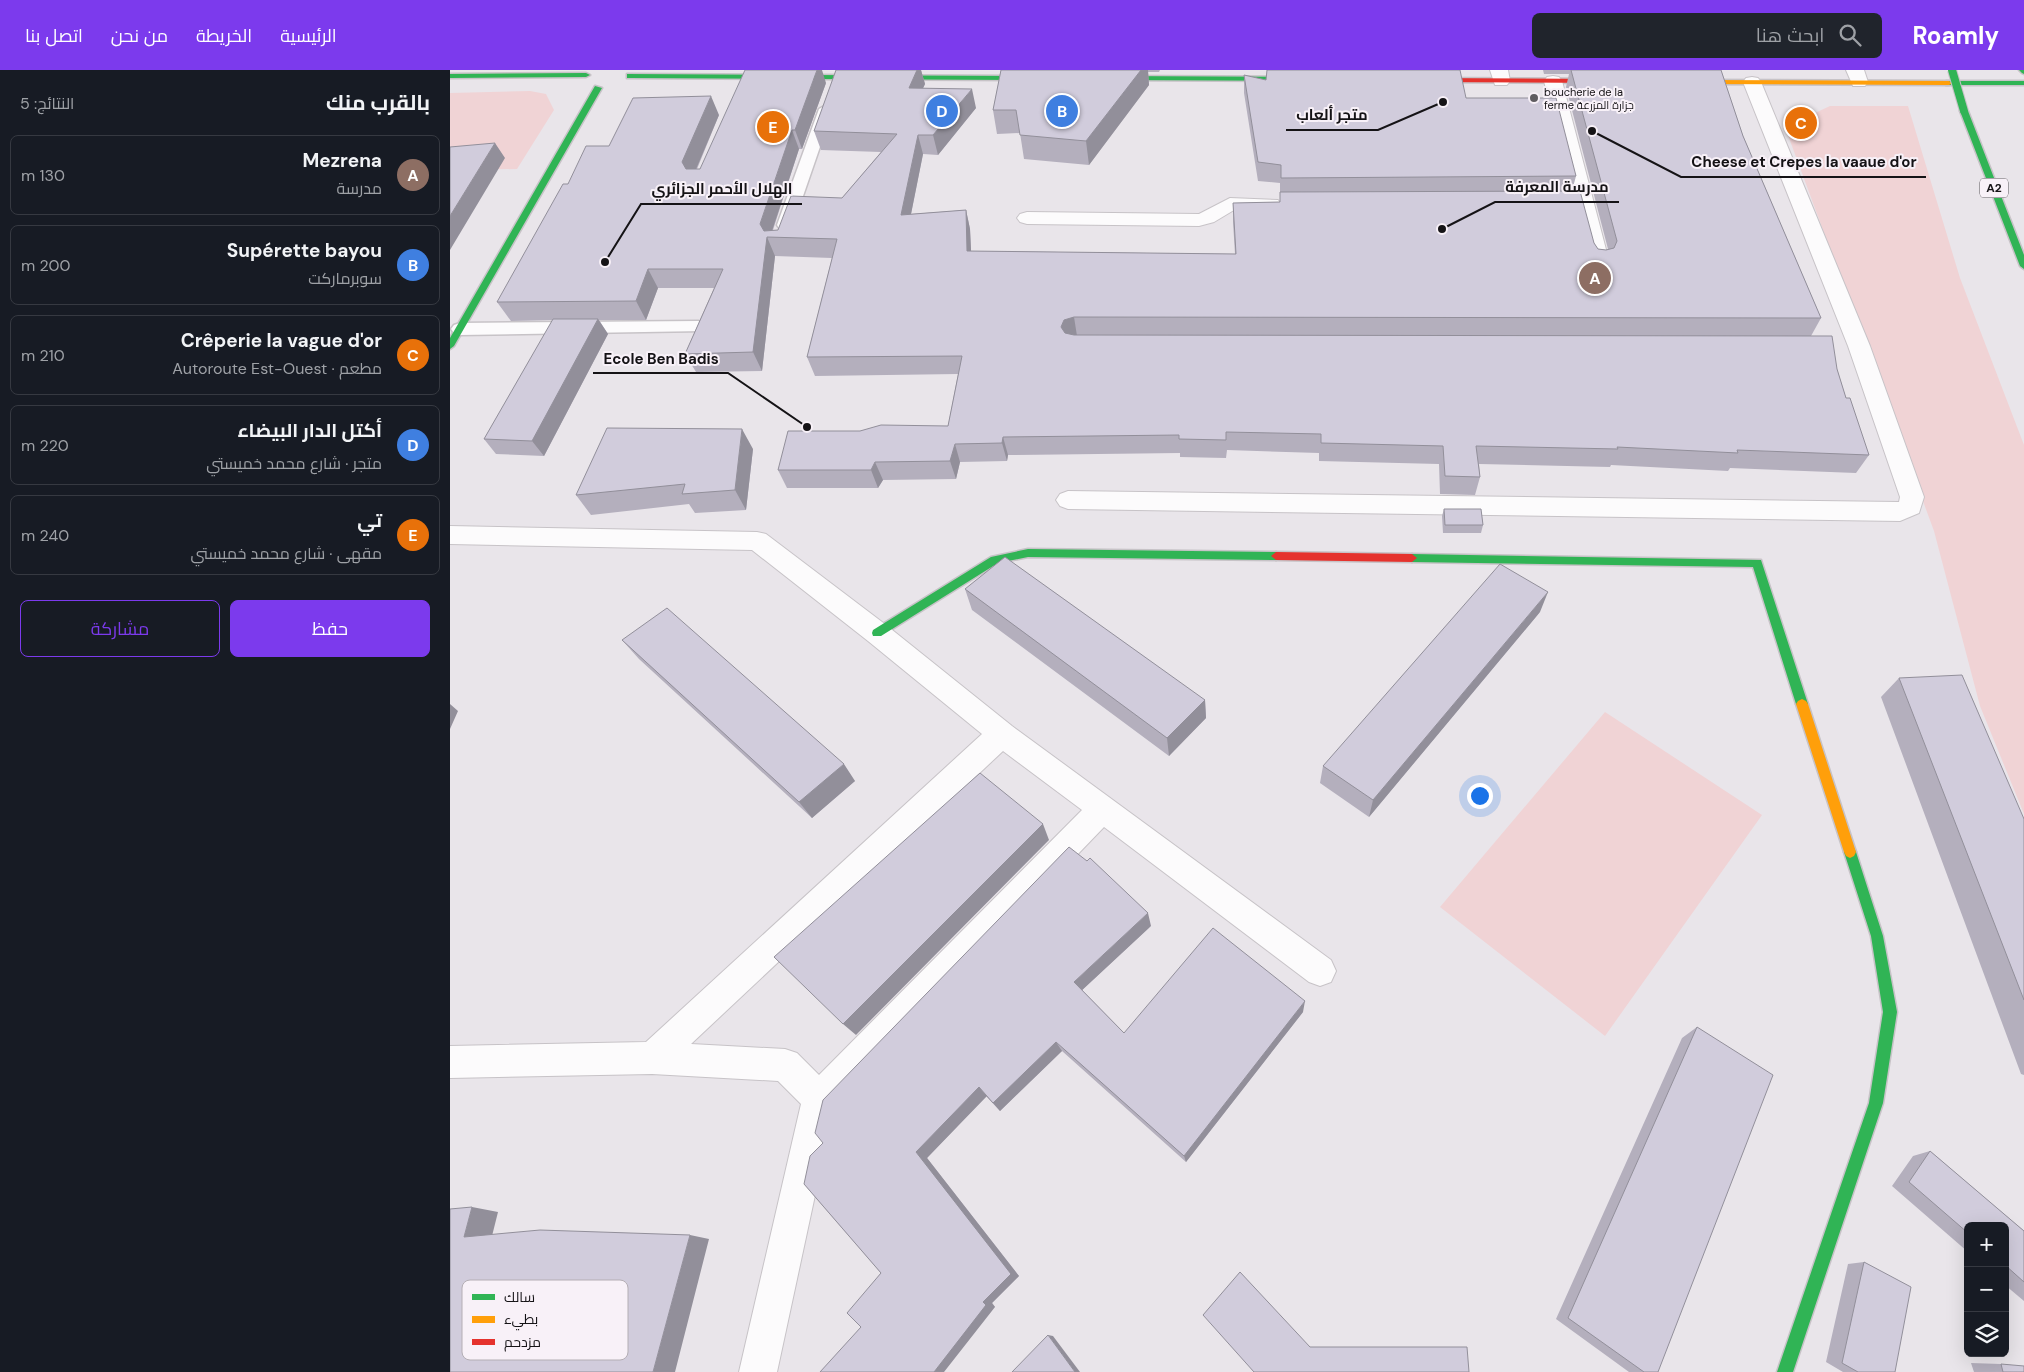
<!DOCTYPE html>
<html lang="ar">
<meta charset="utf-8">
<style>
body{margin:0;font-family:"DM Sans",Cairo,sans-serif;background:#20242c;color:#f1f3f6;direction:rtl}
.controls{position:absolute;right:15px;bottom:15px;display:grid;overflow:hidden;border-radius:8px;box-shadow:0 5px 20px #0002}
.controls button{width:45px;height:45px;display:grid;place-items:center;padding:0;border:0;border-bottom:1px solid #363941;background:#171b24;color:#f1f3f6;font:25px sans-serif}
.you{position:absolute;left:1029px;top:725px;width:18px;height:18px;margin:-12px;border:4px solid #fff;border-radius:50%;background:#1a73e8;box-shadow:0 0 0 8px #1a73e833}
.badge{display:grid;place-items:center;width:32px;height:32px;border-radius:50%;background:#7c3aed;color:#fff;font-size:16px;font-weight:700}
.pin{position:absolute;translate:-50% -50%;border:2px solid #fff;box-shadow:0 1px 5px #0006}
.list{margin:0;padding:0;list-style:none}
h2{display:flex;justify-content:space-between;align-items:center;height:65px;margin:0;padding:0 20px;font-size:21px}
h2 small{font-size:16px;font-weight:400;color:#9ea1a6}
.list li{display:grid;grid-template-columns:32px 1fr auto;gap:15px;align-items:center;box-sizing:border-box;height:80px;margin:0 10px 10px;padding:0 10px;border:1px solid #363941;border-radius:8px}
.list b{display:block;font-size:19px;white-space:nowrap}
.list p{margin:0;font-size:16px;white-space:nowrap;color:#9ea1a6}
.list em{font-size:16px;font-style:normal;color:#9ea1a6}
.actions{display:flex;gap:10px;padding:15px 20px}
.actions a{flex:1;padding:11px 0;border:1px solid #7c3aed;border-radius:8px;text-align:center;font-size:18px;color:#7c3aed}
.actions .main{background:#7c3aed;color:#fff}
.icon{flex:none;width:28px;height:28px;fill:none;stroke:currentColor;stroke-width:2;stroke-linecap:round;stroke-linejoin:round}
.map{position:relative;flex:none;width:1574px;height:1302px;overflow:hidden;direction:ltr}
header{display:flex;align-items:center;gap:30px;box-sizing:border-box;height:70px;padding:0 25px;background:#7c3aed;color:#fff}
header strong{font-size:24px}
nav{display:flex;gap:28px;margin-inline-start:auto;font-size:18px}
.search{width:350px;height:45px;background:#20242c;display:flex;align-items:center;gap:12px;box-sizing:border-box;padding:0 18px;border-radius:8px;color:#9ea1a6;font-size:19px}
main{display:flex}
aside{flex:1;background:#171b24}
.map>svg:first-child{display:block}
.green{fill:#f0d3d5}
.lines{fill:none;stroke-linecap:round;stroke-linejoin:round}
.lane-casing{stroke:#c7c3c7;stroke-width:3}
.street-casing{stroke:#c7c3c7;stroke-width:2}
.fast-casing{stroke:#c7c3c7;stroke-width:3}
.slow-casing{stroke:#c7c3c7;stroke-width:3}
.jam-casing{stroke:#c7c3c7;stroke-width:3}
.lane{fill:#fcfbfc;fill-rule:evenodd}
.street{fill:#fcfbfc;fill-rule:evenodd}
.fast{fill:#30b455;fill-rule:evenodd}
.slow{fill:#ff9f0a;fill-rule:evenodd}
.jam{fill:#e5322d;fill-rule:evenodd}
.fast-bridge-casing{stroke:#c7c3c7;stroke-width:10;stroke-linecap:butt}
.fast-bridge{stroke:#30b455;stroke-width:8}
.wall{fill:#b4afbd}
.shaded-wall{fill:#928f9a}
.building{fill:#d1ccdc;stroke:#928f9a}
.poi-dot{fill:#5f5c60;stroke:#f8f1f8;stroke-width:2}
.labels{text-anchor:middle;stroke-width:4;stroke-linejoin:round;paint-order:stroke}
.far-poi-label{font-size:11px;fill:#151316;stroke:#f8f1f8;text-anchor:start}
.shield{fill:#f8f1f8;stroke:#59565a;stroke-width:1}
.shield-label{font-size:12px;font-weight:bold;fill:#151316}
.key{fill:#f8f1f8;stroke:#b4aeb4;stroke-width:1}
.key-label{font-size:14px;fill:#151316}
.leader{fill:none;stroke:#151316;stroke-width:2}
.callout-dot{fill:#151316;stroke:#f8f1f8;stroke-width:2}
.callout-label{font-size:15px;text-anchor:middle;font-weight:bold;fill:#151316;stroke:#f8f1f8;stroke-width:4;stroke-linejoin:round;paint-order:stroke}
</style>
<header>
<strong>Roamly</strong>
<div class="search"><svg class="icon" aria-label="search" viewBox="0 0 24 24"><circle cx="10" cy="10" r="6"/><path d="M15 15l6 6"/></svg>ابحث هنا</div>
<nav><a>الرئيسية</a><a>الخريطة</a><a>من نحن</a><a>اتصل بنا</a></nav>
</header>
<main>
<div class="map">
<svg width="1574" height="1302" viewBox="0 0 1574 1302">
<rect width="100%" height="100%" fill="#e9e5ea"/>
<path class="green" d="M 80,21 L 96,24 L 104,40 L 67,99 L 0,100 L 0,23 Z
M 1380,36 L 1458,36 L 1510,208 L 1574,375 L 1574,744 L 1530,636 L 1484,461 L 1335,57 Z
M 1155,642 L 1312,745 L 1155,966 L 990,837 Z"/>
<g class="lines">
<g class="lane-casing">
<path id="lane" d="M 376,35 L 383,39 L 343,155 L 341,158 L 329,158 L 327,155 L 369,39 Z
M 248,251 L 254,253 L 257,257 L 254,261 L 10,265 L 4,263 L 1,259 L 4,255 L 10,253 Z"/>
</g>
<g class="street-casing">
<path id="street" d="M 1040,0 L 1058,0 L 1060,11 L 1057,15 L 1045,15 Z
M 1396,0 L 1414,0 L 1418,12 L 1415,16 L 1403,16 Z
M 1103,6 L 1109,7 L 1112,11 L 1159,191 L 1156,196 L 1149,197 L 1142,196 L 1139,191 L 1094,11 L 1097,7 Z
M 1302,7 L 1308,8 L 1311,12 L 1420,276 L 1474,427 L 1469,443 L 1450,451 L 618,439 L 610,436 L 606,430 L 610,424 L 618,421 L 1449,432 L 1450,427 L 1398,276 L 1293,12 L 1296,8 Z
M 780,128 L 828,130 L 831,134 L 828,138 L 784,140 L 764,152 L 749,156 L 577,154 L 570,152 L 567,148 L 570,144 L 577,142 L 749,144 Z
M 0,456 L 307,462 L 316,464 L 436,555 L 562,656 L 881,890 L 886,901 L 881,912 L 870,916 L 859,912 L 654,757 L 384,1037 L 327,1302 L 289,1302 L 351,1034 L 328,1011 L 202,1004 L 0,1008 L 0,976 L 196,972 L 532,664 L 418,571 L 302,480 L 0,474 ZM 553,681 L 632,740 L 369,1005 L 347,983 L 335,979 L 241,974 Z"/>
</g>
<g class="fast-casing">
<path id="fast" d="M 1569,0 L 1574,0 L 1574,4 L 1572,3 Z
M 0,4 L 136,3 L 140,5 L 136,7 L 0,8 Z
M 177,4 L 588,6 L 592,8 L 588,10 L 180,8 L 177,8 Z
M 658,6 L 853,7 L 857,9 L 853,11 L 661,10 L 657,8 Z
M 1496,11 L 1574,11 L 1574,15 L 1496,15 Z
M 145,16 L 152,18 L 4,276 L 0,279 L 0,268 Z
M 1511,39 L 1518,41 L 1574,185 L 1574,199 L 1570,196 L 1510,41 Z
M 578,479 L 826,482 L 831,486 L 826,490 L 578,487 L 548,493 L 431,566 L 423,566 L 422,563 L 423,560 L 541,487 Z
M 962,484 L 1311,490 L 1358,634 L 1356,637 L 1348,637 L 1346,634 L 1303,497 L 962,492 L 957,488 Z
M 1400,776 L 1404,778 L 1406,782 L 1433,866 L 1447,942 L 1433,1033 L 1343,1302 L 1327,1302 L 1419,1033 L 1433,942 L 1421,866 L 1394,782 L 1396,778 Z"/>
</g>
<g class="slow-casing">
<path id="slow" d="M 1235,10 L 1499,11 L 1503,13 L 1499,15 L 1238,14 L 1235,14 Z
M 1352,629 L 1356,631 L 1358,634 L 1406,782 L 1404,786 L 1400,788 L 1396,786 L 1394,782 L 1346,634 L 1348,631 Z"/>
</g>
<g class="jam-casing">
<path id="jam" d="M 973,8 L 1155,9 L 1159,11 L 1155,13 L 976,12 L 972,10 Z
M 826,482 L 962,484 L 967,488 L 962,492 L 826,490 L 821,486 Z"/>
</g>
<use href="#lane" class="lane"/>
<use href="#street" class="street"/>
<use href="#fast" class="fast"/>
<use href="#slow" class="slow"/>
<use href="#jam" class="jam"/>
<g class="fast-bridge-casing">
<path id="fast-bridge" d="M 1502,0 L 1514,41"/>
</g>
<use href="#fast-bridge" class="fast-bridge"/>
</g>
<path class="wall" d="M 386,0 L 481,0 L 471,0 L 475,14 L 473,18 L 526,38 L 488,85 L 473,84 L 461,144 L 516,140 L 520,159 L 521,181 L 785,184 L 783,152 L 783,133 L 830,132 L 830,113 L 808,111 L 794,23 L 794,5 L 816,10 L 1016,28 L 1126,106 L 1122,121 L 1144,173 L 1148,179 L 1156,180 L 1158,179 L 1116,17 L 1119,4 L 1094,4 L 1093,0 L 1271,0 L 1293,66 L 1371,248 L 1361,266 L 1387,299 L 1396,328 L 1419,385 L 1406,403 L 1280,398 L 1278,401 L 1161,395 L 1160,397 L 1029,394 L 1030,407 L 1025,425 L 990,424 L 989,394 L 869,391 L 869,383 L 777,380 L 776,388 L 730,387 L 730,383 L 558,385 L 557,391 L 510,392 L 506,409 L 433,410 L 428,418 L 337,418 L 328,400 L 410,361 L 498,356 L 508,304 L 365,306 L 357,287 L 382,188 L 325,186 L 312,301 L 246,302 L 235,284 L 264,218 L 208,218 L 196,250 L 149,250 L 158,264 L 94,386 L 46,384 L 34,369 L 103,250 L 61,251 L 47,232 L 118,114 L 159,76 L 269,45 L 247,99 L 250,99 L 376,13 L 352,79 L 349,79 L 323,160 L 328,160 L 392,128 L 431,82 L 371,80 L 364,61 Z
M 551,0 L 710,0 L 709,2 L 698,2 L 699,15 L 639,95 L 574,89 L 570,63 L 547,64 L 543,40 Z
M 303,379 L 296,440 L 245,443 L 239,434 L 141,445 L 126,425 Z
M 994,439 L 1033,455 L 1031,463 L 993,463 L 992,446 Z
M 515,519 L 755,630 L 756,648 L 719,686 L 522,540 Z
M 1090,542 L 919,747 L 870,713 L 873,696 Z
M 172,570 L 405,711 L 362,748 L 189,589 Z
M 1449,608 L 1574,749 L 1574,1005 L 1571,1004 L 1431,627 Z
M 701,856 L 632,920 L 674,963 L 853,942 L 736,1092 L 612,981 L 550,1041 L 536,1026 L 477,1088 L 569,1206 L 542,1233 L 545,1237 L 411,1257 L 431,1203 L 354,1114 Z
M 1247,957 L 1208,1302 L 1179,1302 L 1106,1249 L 1232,968 Z
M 1480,1081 L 1574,1161 L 1574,1231 L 1555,1215 L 1555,1156 L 1518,1156 L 1518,1182 L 1442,1116 L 1463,1086 Z
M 1414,1192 L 1445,1302 L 1393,1302 L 1376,1292 L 1398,1194 Z
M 1521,1293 L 1551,1294 L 1574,1302 L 1524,1302 Z"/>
<path class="shaded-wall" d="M 367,0 L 372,0 L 376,13 L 352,79 L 345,60 Z
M 467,0 L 471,0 L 475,14 L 464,37 L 459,18 Z
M 691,0 L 698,0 L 699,15 L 639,95 L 636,71 Z
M 522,19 L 526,38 L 488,85 L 483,65 Z
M 261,26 L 269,45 L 241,111 L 232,92 Z
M 342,60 L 349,79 L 320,167 L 317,167 L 325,186 L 312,301 L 303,282 L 310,154 Z
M 468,65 L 473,84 L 457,164 L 451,145 Z
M 45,73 L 55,88 L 0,180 L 0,146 Z
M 516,140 L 520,159 L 522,200 L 517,181 Z
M 198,199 L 208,218 L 196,250 L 186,231 Z
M 624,247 L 627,266 L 617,269 L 611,257 L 614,250 Z
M 148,249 L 158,264 L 94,386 L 82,371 Z
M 292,359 L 303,379 L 296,440 L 285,420 Z
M 553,367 L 558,385 L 557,391 L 552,373 Z
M 505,374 L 510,392 L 506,409 L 500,391 Z
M 425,392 L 433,410 L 428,418 L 421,400 Z
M 1098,522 L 1090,542 L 919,747 L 923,730 Z
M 755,630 L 756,648 L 719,686 L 717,668 Z
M 0,634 L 8,641 L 0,659 Z
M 394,694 L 405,711 L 362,748 L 349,732 Z
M 593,754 L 599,770 L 406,965 L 393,954 Z
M 698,843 L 701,856 L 629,923 L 624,912 Z
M 855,931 L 853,942 L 736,1092 L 734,1086 Z
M 606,972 L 612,981 L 550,1041 L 543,1033 Z
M 529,1017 L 537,1026 L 477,1088 L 569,1206 L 542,1233 L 545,1237 L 494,1302 L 484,1302 L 533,1232 L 466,1082 Z
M 22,1137 L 48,1142 L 41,1170 L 14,1167 Z
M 240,1165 L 259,1169 L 225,1302 L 203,1302 Z
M 598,1265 L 603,1266 L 630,1302 L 625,1302 Z"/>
<path class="building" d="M 295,0 L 367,0 L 345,60 L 342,60 L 310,154 L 314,161 L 328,160 L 341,126 L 392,128 L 447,64 L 364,61 L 386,0 L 467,0 L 459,18 L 522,19 L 483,65 L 468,65 L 451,145 L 516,140 L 517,181 L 786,184 L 783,133 L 830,132 L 830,122 L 1130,121 L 1144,173 L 1148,179 L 1156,180 L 1164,178 L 1167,171 L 1121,0 L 1271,0 L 1293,66 L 1371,248 L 624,247 L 614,250 L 611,257 L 615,263 L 624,265 L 1382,266 L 1387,299 L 1396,328 L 1400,328 L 1419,385 L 1287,380 L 1288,383 L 1167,377 L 1168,379 L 1026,376 L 1030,407 L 995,406 L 993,376 L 871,373 L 871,364 L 776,362 L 776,370 L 729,369 L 729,365 L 553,367 L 552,373 L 505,374 L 500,391 L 425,392 L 421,400 L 328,400 L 338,361 L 410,361 L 431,355 L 498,356 L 512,286 L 357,287 L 387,169 L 317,167 L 303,282 L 235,284 L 273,199 L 198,199 L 186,231 L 47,232 L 113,114 L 118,114 L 136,76 L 159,76 L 183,28 L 261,26 L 232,92 L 236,99 L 250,99 Z
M 551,0 L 691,0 L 636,71 L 570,65 L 566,40 L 543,40 Z
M 817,0 L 1010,0 L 1016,28 L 1106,28 L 1126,106 L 831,108 L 831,95 L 808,92 L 794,5 L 816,10 Z
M 45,73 L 0,146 L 0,77 Z
M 103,249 L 148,249 L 82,371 L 34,369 Z
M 157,358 L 292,359 L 285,420 L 232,424 L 235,414 L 126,425 Z
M 994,439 L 1031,439 L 1033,455 L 995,455 Z
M 555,487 L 755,630 L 717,668 L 515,519 Z
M 1050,494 L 1098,522 L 923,730 L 873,696 Z
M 217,538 L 394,694 L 349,732 L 172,570 Z
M 1512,605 L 1574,749 L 1574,930 L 1449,608 Z
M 530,703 L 593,754 L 393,954 L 324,887 Z
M 619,777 L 637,791 L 640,788 L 698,843 L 624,912 L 674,963 L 763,858 L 855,931 L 734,1086 L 606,972 L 543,1033 L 529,1017 L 466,1082 L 561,1204 L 533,1232 L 536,1235 L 484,1302 L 370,1302 L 411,1257 L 397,1243 L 431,1203 L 354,1114 L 360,1086 L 373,1073 L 365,1063 L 373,1030 Z
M 1247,957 L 1323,1005 L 1208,1302 L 1194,1302 L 1118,1248 Z
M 1480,1081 L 1574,1161 L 1574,1212 L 1555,1195 L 1555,1156 L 1518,1156 L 1518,1163 L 1459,1112 Z
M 22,1137 L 14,1167 L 90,1160 L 240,1165 L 203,1302 L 0,1302 L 0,1139 Z
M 1414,1192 L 1461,1217 L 1445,1302 L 1408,1302 L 1392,1293 Z
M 790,1202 L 860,1277 L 1017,1277 L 1019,1302 L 804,1302 L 753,1245 Z
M 598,1265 L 625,1302 L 562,1302 Z
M 1551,1294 L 1574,1296 L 1574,1302 L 1553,1302 Z"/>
<circle class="poi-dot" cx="1084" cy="28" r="5"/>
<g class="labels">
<g class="far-poi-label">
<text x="1094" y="26">boucherie de la<tspan x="1094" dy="13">ferme جزارة المزرعة</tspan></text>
</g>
<rect class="shield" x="1530" y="108.5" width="28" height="19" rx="4"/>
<g class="shield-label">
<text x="1544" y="122">A2</text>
</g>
</g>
<rect x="12" y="1210" width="166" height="80" rx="8" class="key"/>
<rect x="22" y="1224" width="23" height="6" fill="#30b455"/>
<rect x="22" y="1246" width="23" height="7" fill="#ff9f0a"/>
<rect x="22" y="1269" width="23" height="6" fill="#e5322d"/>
<g class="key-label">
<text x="54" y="1232">سالك</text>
<text x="54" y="1254">بطيء</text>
<text x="54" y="1277">مزدحم</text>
</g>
<path class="leader" d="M993 32L928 60H836M1142 61L1231 107H1476M992 159L1045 132H1169M155 192L191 134H352M357 357L278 303H143"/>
<g class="callout-dot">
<circle cx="993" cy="32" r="5"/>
<circle cx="1142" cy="61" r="5"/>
<circle cx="992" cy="159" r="5"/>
<circle cx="155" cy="192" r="5"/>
<circle cx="357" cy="357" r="5"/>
</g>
<g class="callout-label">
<text x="882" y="50">متجر ألعاب</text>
<text x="1354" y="97">Cheese et Crepes la vaaue d'or</text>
<text x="1107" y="122">مدرسة المعرفة</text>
<text x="272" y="124">الهلال الأحمر الجزائري</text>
<text x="211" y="294">Ecole Ben Badis</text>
</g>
</svg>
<div class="controls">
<button>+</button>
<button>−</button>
<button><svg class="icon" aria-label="layers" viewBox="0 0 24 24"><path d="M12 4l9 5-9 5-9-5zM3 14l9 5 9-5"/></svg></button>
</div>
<div class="you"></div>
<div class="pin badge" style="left:1145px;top:208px;background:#8d6e63">A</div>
<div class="pin badge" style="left:612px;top:41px;background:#3f7fe0">B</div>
<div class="pin badge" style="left:1351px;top:53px;background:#e8710a">C</div>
<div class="pin badge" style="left:492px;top:41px;background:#3f7fe0">D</div>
<div class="pin badge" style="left:323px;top:57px;background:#e8710a">E</div>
</div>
<aside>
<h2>بالقرب منك<small>النتائج: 5</small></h2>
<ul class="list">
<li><span class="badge" style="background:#8d6e63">A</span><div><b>Mezrena</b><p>مدرسة</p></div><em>130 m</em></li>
<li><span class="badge" style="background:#3f7fe0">B</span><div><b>Supérette bayou</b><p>سوبرماركت</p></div><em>200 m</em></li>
<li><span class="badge" style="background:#e8710a">C</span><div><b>Crêperie la vague d'or</b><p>مطعم · Autoroute Est-Ouest</p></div><em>210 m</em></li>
<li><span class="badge" style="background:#3f7fe0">D</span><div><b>أكتل الدار البيضاء</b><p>متجر · شارع محمد خميستي</p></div><em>220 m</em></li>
<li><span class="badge" style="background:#e8710a">E</span><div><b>تي</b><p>مقهى · شارع محمد خميستي</p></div><em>240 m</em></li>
</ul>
<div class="actions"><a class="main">حفظ</a><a>مشاركة</a></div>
</aside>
</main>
